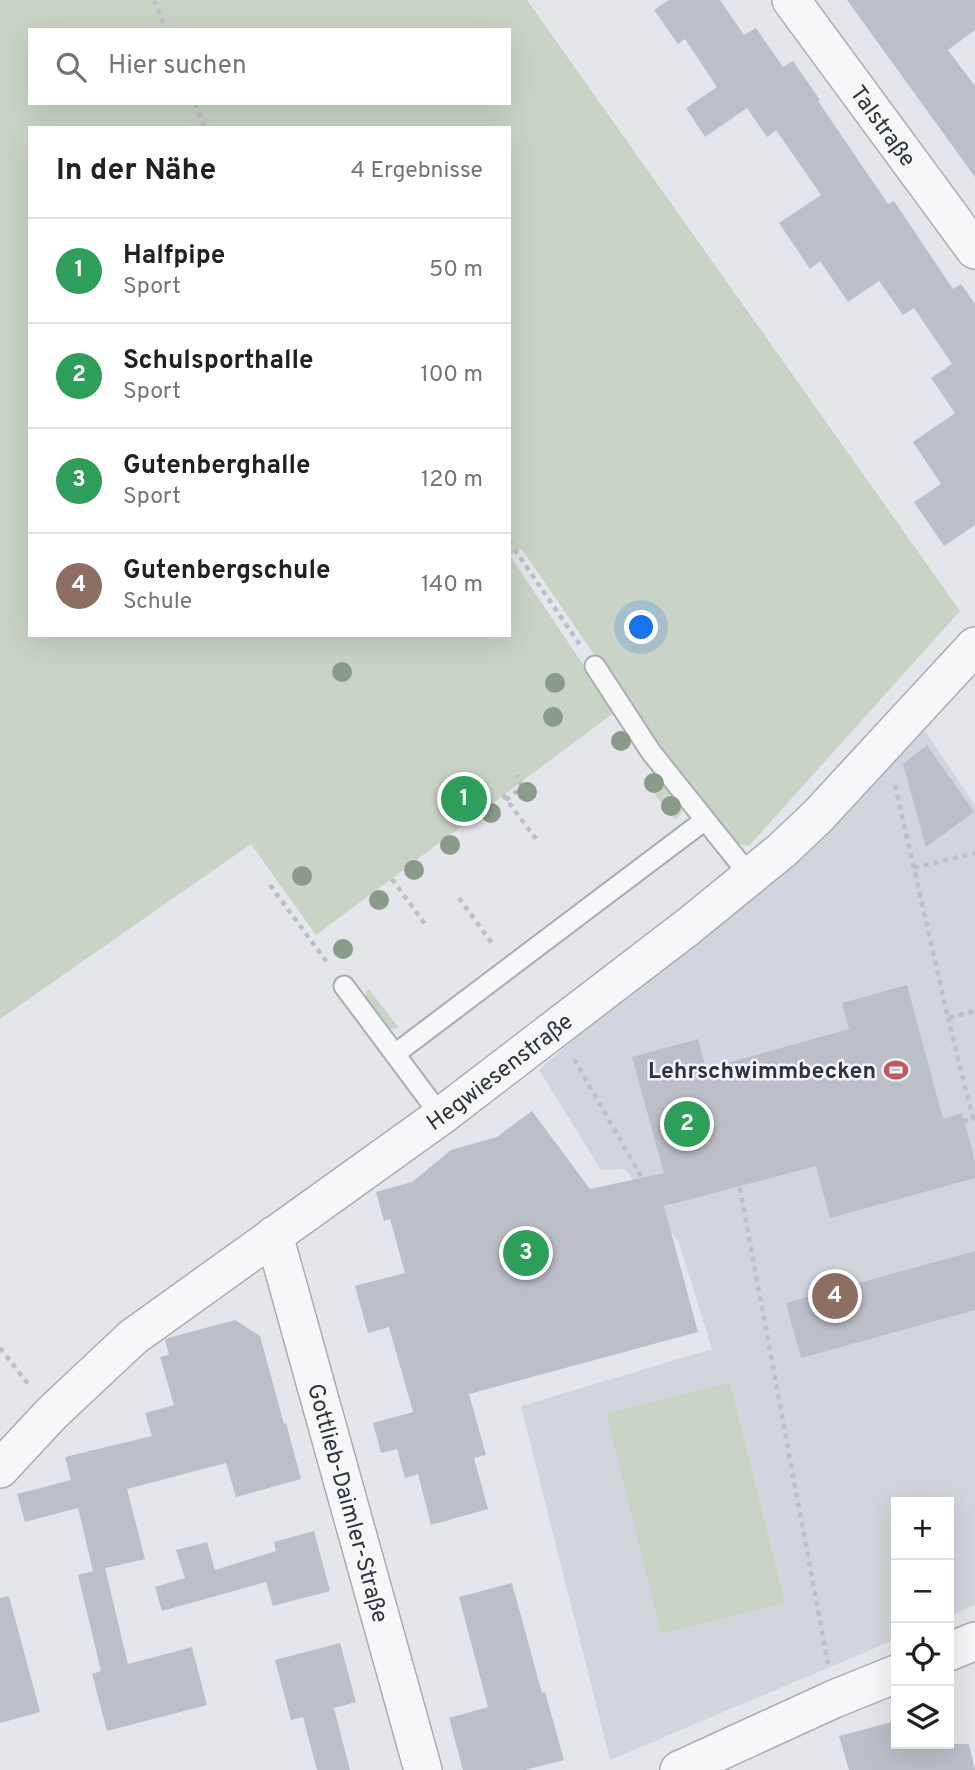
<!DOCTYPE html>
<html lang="de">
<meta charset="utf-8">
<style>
body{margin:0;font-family:Overpass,sans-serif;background:#f6f6f6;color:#202124}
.controls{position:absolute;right:21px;bottom:21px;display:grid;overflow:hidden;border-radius:0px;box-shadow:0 7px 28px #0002}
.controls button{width:63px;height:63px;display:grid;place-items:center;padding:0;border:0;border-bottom:2px solid #e0e0e0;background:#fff;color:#202124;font:35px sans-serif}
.you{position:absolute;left:642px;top:628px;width:24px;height:24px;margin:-18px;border:5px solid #fff;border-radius:50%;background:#1a73e8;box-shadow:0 0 0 10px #1a73e833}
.badge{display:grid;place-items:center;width:46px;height:46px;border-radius:50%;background:#c2575f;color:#fff;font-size:23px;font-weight:700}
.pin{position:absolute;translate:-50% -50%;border:4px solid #fff;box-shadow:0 2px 7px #0006}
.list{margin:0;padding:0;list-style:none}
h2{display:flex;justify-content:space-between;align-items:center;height:91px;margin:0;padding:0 28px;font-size:30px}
h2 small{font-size:23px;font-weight:400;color:#757577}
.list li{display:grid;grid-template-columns:46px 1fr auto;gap:21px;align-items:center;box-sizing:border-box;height:105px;padding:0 28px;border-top:2px solid #e0e0e0}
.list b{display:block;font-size:26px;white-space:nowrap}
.list p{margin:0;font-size:23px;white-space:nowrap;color:#757577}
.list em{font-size:23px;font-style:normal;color:#757577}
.icon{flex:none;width:38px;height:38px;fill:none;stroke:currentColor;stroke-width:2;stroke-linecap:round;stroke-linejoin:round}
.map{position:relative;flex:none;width:975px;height:1770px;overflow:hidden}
.search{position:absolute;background:#fff;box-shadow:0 7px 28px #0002;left:28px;top:28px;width:483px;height:77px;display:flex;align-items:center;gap:18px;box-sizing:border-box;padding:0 24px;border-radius:0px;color:#757577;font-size:26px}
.panel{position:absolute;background:#fff;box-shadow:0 7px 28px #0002;left:28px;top:126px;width:483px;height:511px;border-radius:0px}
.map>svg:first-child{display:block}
.built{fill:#d3d5dc}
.green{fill:#c9d4c6;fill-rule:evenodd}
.building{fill:#bcbfc7}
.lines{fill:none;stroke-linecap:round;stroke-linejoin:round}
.lane-casing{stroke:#a9adb5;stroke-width:23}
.street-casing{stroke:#a9adb5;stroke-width:40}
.path{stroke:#bec0c6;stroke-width:4.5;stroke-dasharray:5 5;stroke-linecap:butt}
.lane{stroke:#f7f7f9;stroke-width:19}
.street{stroke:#f7f7f9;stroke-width:37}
.tree{fill:#8a9a8b}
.labels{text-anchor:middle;stroke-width:5;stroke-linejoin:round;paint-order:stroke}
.street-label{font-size:23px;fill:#2d3342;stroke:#f4f5f8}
.poi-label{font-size:23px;font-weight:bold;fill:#2d3342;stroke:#f4f5f8;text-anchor:end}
</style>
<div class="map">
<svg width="975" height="1770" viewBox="0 0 975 1770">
<rect width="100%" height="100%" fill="#e4e6eb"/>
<path class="built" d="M 925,731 L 975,805 L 975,1605 L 949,1616 L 949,1502 L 896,1502 L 896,1639 L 610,1760 L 521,1406 L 712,1349 L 679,1243 L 625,1169 L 601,1170 L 539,1070 Z"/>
<path class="green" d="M 0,0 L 527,0 L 960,611 L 749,846 L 741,845 L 737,842 L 628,704 L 521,548 L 510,556 L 615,712 L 316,935 L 251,844 L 0,1019 ZM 30,30 L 509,30 L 509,103 L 30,103 ZM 30,128 L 509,128 L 509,635 L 30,635 Z
M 654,773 L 660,775 L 682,804 C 683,812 681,815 675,820 L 643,779 Z
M 369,989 L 398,1027 L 395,1029 L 389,1028 L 366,999 L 366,992 Z
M 730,1383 L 785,1603 L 661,1634 L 606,1414 Z"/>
<path class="building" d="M 669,0 L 720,0 L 744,35 L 756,28 L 783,67 L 793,61 L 820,100 L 818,101 L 888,204 L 894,201 L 953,289 L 961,284 L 975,304 L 975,525 L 944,546 L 914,502 L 941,484 L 913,442 L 955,413 L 931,378 L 952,364 L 914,308 L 903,315 L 879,281 L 848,302 L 820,261 L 810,269 L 779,223 L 821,195 L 776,130 L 767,137 L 747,108 L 705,137 L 686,108 L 717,87 L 685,39 L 678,44 L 654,10 Z
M 847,0 L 975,0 L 975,30 L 948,50 L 975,86 L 975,177 Z
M 927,745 L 974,812 L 926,847 L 903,764 Z
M 907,985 L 943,1119 L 962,1113 L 975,1161 L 975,1178 L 830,1218 L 816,1166 L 664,1206 L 698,1332 L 469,1394 L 486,1455 L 474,1458 L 488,1509 L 431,1525 L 418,1474 L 405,1478 L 397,1449 L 381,1453 L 373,1423 L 413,1412 L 389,1327 L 368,1333 L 355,1286 L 405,1273 L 390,1219 L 384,1221 L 376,1192 L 412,1182 L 451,1150 L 497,1137 L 532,1111 L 590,1189 L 664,1173 L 632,1057 L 698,1039 L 706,1069 L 849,1029 L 842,1003 Z
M 975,1251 L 975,1310 L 801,1358 L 786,1303 Z
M 235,1320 L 260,1336 L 284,1424 L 286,1423 L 301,1479 L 236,1497 L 226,1463 L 127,1489 L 145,1559 L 93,1571 L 78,1508 L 25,1522 L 17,1494 L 71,1480 L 65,1457 L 152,1436 L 145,1413 L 174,1405 L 160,1357 L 169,1355 L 165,1340 L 168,1338 Z
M 314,1531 L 330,1591 L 273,1606 L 266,1582 L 162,1611 L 155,1587 L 185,1578 L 176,1550 L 207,1542 L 215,1570 L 276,1551 L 274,1542 Z
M 105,1568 L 128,1664 L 192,1647 L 207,1705 L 107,1731 L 92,1674 L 101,1671 L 78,1575 Z
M 512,1583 L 542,1693 L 545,1692 L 564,1760 L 525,1770 L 463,1770 L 449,1718 L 488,1707 L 459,1597 Z
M 9,1596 L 40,1712 L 0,1723 L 0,1598 Z
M 340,1643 L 356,1702 L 334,1708 L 350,1770 L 317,1770 L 303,1717 L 291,1720 L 275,1660 Z
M 896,1721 L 896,1744 L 969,1744 L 975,1770 L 849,1770 L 839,1736 Z"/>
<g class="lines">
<g class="lane-casing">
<path id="lane" d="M 595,666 L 651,752 L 750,876
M 344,986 L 441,1116
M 395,1054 L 705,820"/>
</g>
<g class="street-casing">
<g id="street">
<path id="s1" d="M 791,0 L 975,250"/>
<path id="s2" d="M 274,1235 L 423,1770"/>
<path id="s3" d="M 0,1469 L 52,1413 L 133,1337 L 441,1116 L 689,926 L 781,851 L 818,816 L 975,646"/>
<path d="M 949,1652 L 975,1641"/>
<path d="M 679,1770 L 834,1699 L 896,1674"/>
</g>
</g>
<path class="path" d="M 154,0 L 166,30
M 195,103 L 205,128
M 509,541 L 580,645
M 895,785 L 948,1018 L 975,1011
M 503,795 L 536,839
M 506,800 L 517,791 L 521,783 L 517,775
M 914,868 L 975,853
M 392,879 L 425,924
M 270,885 L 329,965
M 459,898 L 494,946
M 574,1059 L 654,1199 L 973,1119 L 948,1018
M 738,1178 L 828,1664
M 0,1348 L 29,1385"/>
<use href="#lane" class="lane"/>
<use href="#street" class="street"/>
</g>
<g class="tree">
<circle cx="342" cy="672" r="10"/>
<circle cx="555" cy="683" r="10"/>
<circle cx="553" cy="717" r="10"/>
<circle cx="621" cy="741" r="10"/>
<circle cx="654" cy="783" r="10"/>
<circle cx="527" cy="792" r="10"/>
<circle cx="671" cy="806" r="10"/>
<circle cx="491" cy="813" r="10"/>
<circle cx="450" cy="845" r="10"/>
<circle cx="414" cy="870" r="10"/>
<circle cx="302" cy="876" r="10"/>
<circle cx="379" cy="900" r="10"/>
<circle cx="343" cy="949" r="10"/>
</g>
<defs>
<g id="stadium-bare" transform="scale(1.89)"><path d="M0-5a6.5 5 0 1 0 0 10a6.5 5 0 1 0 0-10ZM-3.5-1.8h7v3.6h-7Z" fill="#c2575f" stroke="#f4f5f8" stroke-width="2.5" paint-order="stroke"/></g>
</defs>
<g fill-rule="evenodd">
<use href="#stadium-bare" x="896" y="1070"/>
</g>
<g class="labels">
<g class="street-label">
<text dy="8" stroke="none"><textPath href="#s1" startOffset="156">Talstraße</textPath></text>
<text dy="8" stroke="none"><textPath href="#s3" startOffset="640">Hegwiesenstraße</textPath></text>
<text dy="8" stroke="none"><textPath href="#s2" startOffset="278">Gottlieb-Daimler-Straße</textPath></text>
</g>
<g class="poi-label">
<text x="876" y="1078">Lehrschwimmbecken</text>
</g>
</g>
</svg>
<div class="controls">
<button>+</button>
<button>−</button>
<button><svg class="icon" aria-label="locate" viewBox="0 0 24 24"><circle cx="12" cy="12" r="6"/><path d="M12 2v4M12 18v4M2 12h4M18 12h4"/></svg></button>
<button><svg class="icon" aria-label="layers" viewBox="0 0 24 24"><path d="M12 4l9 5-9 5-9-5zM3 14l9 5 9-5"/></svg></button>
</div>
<div class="you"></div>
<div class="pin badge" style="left:464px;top:799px;background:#2e9e5b">1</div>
<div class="pin badge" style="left:687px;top:1124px;background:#2e9e5b">2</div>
<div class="pin badge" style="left:526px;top:1253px;background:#2e9e5b">3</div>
<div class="pin badge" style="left:835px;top:1296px;background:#8d6e63">4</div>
<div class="search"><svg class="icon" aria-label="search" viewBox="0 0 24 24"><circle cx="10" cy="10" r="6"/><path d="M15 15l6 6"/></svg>Hier suchen</div>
<section class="panel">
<h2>In der Nähe<small>4 Ergebnisse</small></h2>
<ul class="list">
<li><span class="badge" style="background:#2e9e5b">1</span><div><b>Halfpipe</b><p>Sport</p></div><em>50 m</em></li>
<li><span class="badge" style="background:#2e9e5b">2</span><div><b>Schulsporthalle</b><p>Sport</p></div><em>100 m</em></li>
<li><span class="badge" style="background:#2e9e5b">3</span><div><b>Gutenberghalle</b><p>Sport</p></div><em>120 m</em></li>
<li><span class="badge" style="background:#8d6e63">4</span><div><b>Gutenbergschule</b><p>Schule</p></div><em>140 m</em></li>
</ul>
</section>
</div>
